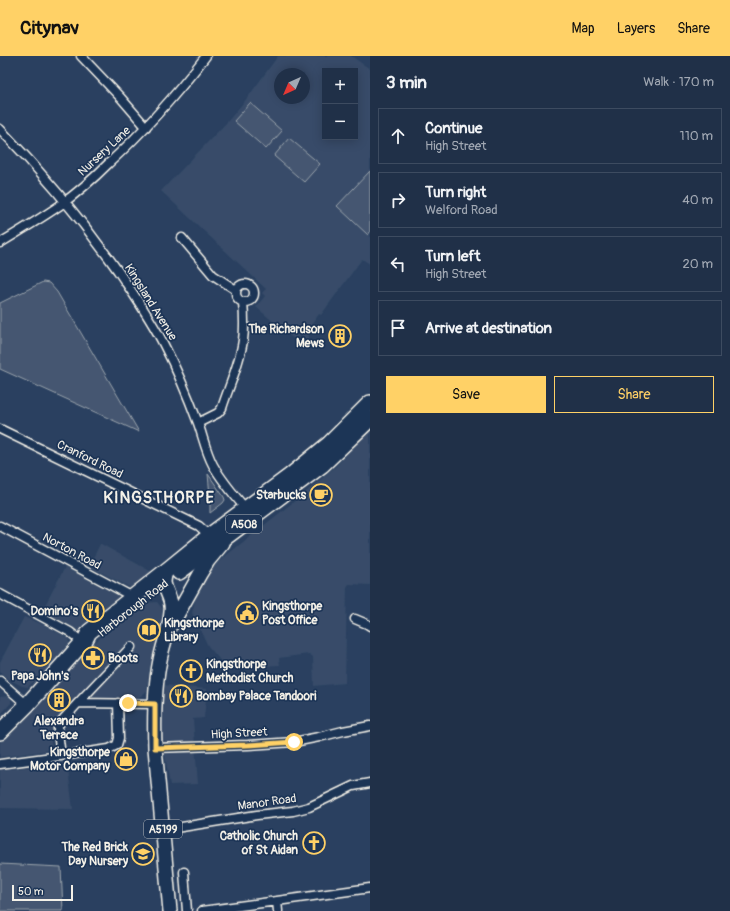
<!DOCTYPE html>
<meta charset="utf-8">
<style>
body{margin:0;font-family:Pangolin,sans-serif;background:#2d3c52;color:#f1f3f6}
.controls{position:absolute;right:12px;top:12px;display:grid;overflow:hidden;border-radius:0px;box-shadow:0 2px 10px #0003}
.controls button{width:36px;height:36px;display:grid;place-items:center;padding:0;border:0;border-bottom:1px solid #3d4b60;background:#203048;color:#f1f3f6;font:20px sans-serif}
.compass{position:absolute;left:274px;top:12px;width:36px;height:36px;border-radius:50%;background:#203048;box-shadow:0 2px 10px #0003;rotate:224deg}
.scale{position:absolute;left:12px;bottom:10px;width:61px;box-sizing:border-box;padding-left:4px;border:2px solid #f4f1e8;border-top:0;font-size:11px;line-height:14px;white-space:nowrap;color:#f4f1e8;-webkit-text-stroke:3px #1d3557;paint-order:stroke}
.stop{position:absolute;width:12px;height:12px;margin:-9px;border:3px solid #ffd166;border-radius:50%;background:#fff}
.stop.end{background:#ffd166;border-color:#fff;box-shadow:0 1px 4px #0008}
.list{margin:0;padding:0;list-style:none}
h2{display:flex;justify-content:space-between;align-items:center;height:52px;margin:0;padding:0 16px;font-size:17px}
h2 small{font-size:13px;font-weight:400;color:#a2a9b4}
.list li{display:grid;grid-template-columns:26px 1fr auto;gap:12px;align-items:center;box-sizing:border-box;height:56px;margin:0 8px 8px;padding:0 8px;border:1px solid #3d4b60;border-radius:0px}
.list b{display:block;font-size:15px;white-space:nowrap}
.list p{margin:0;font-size:13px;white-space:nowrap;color:#a2a9b4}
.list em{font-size:13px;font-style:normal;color:#a2a9b4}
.actions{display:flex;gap:8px;padding:12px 16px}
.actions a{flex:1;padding:9px 0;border:1px solid #ffd166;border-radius:0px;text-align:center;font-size:14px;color:#ffd166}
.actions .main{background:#ffd166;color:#111}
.icon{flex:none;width:22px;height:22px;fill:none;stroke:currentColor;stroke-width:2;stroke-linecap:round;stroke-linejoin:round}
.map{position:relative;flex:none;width:370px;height:855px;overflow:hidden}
header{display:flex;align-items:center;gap:24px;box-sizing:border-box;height:56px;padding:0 20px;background:#ffd166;color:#111}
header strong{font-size:19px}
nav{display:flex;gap:22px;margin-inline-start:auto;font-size:14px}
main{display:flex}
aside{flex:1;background:#203048}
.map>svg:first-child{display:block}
.built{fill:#374c69;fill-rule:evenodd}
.green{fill:#445771;stroke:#9ca4ac}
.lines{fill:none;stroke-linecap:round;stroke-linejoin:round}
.street-casing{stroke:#f4f1e8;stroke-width:11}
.primary-casing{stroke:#f4f1e8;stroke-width:16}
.highway-casing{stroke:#f4f1e8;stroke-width:18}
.street{stroke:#1d3557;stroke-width:8}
.primary{stroke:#1d3557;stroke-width:13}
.highway{stroke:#1d3557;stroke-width:15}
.route{stroke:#ffd166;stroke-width:5}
.labels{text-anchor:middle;stroke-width:3.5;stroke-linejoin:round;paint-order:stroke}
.shield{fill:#1d3557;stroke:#b4b9bc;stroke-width:1}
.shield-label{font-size:11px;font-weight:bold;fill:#f4f1e8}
.street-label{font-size:12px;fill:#f4f1e8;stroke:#1d3557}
.poi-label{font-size:12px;font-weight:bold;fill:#f4f1e8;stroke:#1d3557;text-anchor:end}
.district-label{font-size:16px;font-weight:bold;letter-spacing:1px;fill:#f4f1e8;stroke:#1d3557}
</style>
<header>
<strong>Citynav</strong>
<nav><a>Map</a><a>Layers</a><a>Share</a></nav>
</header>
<main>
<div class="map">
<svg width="370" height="855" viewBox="0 0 370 855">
<rect width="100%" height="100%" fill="#2a4060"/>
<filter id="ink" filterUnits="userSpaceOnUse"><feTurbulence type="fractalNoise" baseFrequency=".025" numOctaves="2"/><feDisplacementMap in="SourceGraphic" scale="8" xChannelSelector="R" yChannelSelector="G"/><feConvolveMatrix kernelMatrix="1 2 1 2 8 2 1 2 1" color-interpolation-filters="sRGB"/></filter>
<g filter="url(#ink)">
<path class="built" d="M 278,0 L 351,0 L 370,13 L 370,208 L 362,203 L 321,259 L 319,258 L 312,268 L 310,272 L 308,284 L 301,279 L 295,284 L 256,251 L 265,240 L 262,237 L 266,233 L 161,135 L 228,65 L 248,41 ZM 325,15 L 355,15 L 355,81 L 325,81 ZM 280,18 L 304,18 L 304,42 L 280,42 Z
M 370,372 L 370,529 L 349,528 L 347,531 L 345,627 L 314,630 L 313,601 L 309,598 L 279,602 L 280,609 L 262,610 L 225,610 L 208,590 L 192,557 L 197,536 L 205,523 L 211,514 L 218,506 L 306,436 L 335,411 Z
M 100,488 L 101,488 L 152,516 L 131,532 L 89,510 Z
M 65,511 L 122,541 L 83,577 L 42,555 Z
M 157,546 L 167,558 L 149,617 L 147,635 L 137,643 L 80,642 L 50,676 L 52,694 L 0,701 L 0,682 L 75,605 L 94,587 L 144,547 Z
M 24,561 L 44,569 L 68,582 L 70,590 L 28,631 L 22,630 L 7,622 L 0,616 L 0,606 Z
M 163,629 L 207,633 L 204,662 L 193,663 L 198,728 L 170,729 L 163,688 L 162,656 Z
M 8,640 L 11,643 L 11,647 L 0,659 L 0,641 Z
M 67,706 L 73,753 L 0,752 L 0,714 Z"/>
<path class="green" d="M 250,47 L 282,75 L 266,93 L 234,65 Z
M 289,82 L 320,108 L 304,126 L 274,100 Z
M 370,115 L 370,176 L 368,179 L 337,150 Z
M 43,226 L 49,227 L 57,236 L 139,376 L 0,313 L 0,247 Z
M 208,418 L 224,441 L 225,444 L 223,447 L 210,457 L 210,440 Z
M 0,808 L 61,811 L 63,855 L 0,855 Z"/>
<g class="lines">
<g class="street-casing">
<path id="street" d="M 81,0 L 121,42 L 146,71
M 0,73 C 43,117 82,164 118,215 C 134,239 151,263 164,289 C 177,314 188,340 198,367 C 203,381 206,396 213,409 C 222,425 234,439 246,453
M 182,182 L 213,219 L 236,234
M 0,187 C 20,175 40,163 59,150 C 77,137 93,123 108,108 C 144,75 176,39 206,0
M236 237a9 9 0 1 1 18 0a9 9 0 1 1-18 0Z
M 198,367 L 218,357 L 222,352 C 229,330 240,307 243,284 C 245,271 244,258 243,246
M 0,373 L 199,470 L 212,482
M 0,470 L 133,541
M 0,538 L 70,576 L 82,586
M 355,563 L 367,568 L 370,570
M 0,625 L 27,649
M 78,647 L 131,591
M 155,692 L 248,689 L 294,686 L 319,681 L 343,675 L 370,670
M 61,700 L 58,676 L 58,669 L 78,647 L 155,648
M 0,708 L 82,697 L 109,693 L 117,689 L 119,682 L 118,647
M 163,774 L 257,759 L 293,755 L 309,751 L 353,730 L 370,727
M 184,816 L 187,855
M 277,845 L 278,855
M 202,855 L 277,845 L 370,832"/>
</g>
<g class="primary-casing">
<path id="primary" d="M 166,515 C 165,519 164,523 164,527 C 166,538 173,543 171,556 C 170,572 163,588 160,604 C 154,633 154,662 155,692 L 170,855
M 172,568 L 200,518 L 208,505 L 223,487"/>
</g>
<g class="highway-casing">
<path id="highway" d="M 179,516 L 322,409 L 370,363
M 0,676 L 27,649 L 85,584 L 89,576 L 166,515 L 209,480 L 290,420 L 329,388 L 370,347"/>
</g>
<use href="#street" class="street"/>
<use href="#primary" class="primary"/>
<use href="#highway" class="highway"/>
</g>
</g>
<g class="lines" filter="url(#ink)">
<path class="route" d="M 128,647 L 155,648 L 155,692 L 248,689 L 294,686"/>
</g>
<defs>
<g id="building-ring" transform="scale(1.15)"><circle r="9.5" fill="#1d3557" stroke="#ffd166" stroke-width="1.5"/><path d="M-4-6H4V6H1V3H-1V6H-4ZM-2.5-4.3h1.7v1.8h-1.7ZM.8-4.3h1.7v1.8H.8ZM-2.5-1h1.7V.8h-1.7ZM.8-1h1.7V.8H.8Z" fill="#ffd166"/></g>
<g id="cafe-ring" transform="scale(1.15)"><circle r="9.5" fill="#1d3557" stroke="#ffd166" stroke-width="1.5"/><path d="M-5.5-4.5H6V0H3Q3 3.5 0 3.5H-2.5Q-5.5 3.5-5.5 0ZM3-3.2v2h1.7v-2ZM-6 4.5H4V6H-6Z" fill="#ffd166"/></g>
<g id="restaurant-ring" transform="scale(1.15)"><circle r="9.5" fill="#1d3557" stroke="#ffd166" stroke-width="1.5"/><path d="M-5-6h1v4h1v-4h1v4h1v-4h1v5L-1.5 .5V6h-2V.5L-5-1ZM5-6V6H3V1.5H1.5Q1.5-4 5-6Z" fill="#ffd166"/></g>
<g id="civic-ring" transform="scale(1.15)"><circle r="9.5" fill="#1d3557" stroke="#ffd166" stroke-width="1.5"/><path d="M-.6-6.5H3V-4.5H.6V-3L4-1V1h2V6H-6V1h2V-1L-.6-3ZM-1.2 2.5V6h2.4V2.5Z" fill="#ffd166"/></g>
<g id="library-ring" transform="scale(1.15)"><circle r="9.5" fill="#1d3557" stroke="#ffd166" stroke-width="1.5"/><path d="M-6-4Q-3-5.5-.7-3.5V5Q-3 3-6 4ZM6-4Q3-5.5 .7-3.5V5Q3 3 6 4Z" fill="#ffd166"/></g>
<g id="pharmacy-ring" transform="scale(1.15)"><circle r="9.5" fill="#1d3557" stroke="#ffd166" stroke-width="1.5"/><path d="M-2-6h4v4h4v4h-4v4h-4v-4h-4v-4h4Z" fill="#ffd166"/></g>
<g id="church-ring" transform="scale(1.15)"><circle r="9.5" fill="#1d3557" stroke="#ffd166" stroke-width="1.5"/><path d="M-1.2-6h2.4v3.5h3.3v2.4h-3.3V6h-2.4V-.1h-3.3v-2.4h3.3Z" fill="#ffd166"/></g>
<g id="shop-ring" transform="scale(1.15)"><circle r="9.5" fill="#1d3557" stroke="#ffd166" stroke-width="1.5"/><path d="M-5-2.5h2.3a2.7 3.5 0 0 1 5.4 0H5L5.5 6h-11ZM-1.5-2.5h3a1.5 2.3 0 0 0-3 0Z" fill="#ffd166"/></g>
<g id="school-ring" transform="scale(1.15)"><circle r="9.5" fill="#1d3557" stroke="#ffd166" stroke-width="1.5"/><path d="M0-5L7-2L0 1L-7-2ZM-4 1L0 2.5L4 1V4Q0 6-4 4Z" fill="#ffd166"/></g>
</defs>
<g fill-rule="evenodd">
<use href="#building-ring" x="340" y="280"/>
<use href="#cafe-ring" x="321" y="439"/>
<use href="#restaurant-ring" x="93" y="555"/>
<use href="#civic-ring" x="247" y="557"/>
<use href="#library-ring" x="149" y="574"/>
<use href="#restaurant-ring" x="40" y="599"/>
<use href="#pharmacy-ring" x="93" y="602"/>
<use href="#church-ring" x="191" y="615"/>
<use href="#restaurant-ring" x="181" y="640"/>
<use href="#building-ring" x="59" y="644"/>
<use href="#shop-ring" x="126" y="703"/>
<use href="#church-ring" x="314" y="787"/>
<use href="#school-ring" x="143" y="798"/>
</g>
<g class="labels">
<g class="shield">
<rect x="226" y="459" width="36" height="18" rx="3"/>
<rect x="144" y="764" width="38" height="18" rx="3"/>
</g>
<g class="shield-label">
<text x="244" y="472">A508</text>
<text x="163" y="777">A5199</text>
</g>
<g class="street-label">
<text transform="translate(104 95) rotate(-43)" y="4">Nursery Lane</text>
<text transform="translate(151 246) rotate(58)" y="4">Kingsland Avenue</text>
<text transform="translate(90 403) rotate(26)" y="4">Cranford Road</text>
<text transform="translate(72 495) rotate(28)" y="4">Norton Road</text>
<text transform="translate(133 552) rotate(-38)" y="4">Harborough Road</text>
<text transform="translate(239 677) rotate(-3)" y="4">High Street</text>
<text transform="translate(267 746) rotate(-8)" y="4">Manor Road</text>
</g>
<g class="poi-label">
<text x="324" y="277">The Richardson<tspan x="324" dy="14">Mews</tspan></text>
<text x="306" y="443">Starbucks</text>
<text x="262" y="554" text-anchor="start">Kingsthorpe<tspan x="262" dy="14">Post Office</tspan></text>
<text x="78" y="559">Domino's</text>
<text x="164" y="571" text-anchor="start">Kingsthorpe<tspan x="164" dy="14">Library</tspan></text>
<text x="108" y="606" text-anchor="start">Boots</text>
<text x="206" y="612" text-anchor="start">Kingsthorpe<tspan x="206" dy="14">Methodist Church</tspan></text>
<text x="40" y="624" text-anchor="middle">Papa John's</text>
<text x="196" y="644" text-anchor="start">Bombay Palace Tandoori</text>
<text x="59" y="669" text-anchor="middle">Alexandra<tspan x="59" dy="14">Terrace</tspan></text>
<text x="110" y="700">Kingsthorpe<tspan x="110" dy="14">Motor Company</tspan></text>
<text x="298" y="784">Catholic Church<tspan x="298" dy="14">of St Aidan</tspan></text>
<text x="128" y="795">The Red Brick<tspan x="128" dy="14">Day Nursery</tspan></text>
</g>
<g class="district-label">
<text x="159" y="447">KINGSTHORPE</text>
</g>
</g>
</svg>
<div class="controls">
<button>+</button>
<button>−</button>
</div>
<svg class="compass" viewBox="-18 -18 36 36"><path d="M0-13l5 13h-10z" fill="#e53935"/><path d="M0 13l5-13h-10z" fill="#a2a9b4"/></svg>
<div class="scale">50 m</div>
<div class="stop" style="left:294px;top:686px"></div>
<div class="stop end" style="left:128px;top:647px"></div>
</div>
<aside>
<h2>3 min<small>Walk · 170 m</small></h2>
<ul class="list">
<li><svg class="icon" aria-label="ahead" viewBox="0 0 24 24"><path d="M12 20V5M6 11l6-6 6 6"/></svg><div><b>Continue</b><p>High Street</p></div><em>110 m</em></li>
<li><svg class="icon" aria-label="right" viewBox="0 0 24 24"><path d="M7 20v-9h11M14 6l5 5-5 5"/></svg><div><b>Turn right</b><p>Welford Road</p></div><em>40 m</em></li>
<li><svg class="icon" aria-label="left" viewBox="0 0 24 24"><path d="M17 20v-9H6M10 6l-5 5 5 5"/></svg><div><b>Turn left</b><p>High Street</p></div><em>20 m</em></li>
<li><svg class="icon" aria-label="arrive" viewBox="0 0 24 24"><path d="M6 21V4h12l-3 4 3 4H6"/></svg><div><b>Arrive at destination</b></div></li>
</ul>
<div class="actions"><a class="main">Save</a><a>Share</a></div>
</aside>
</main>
